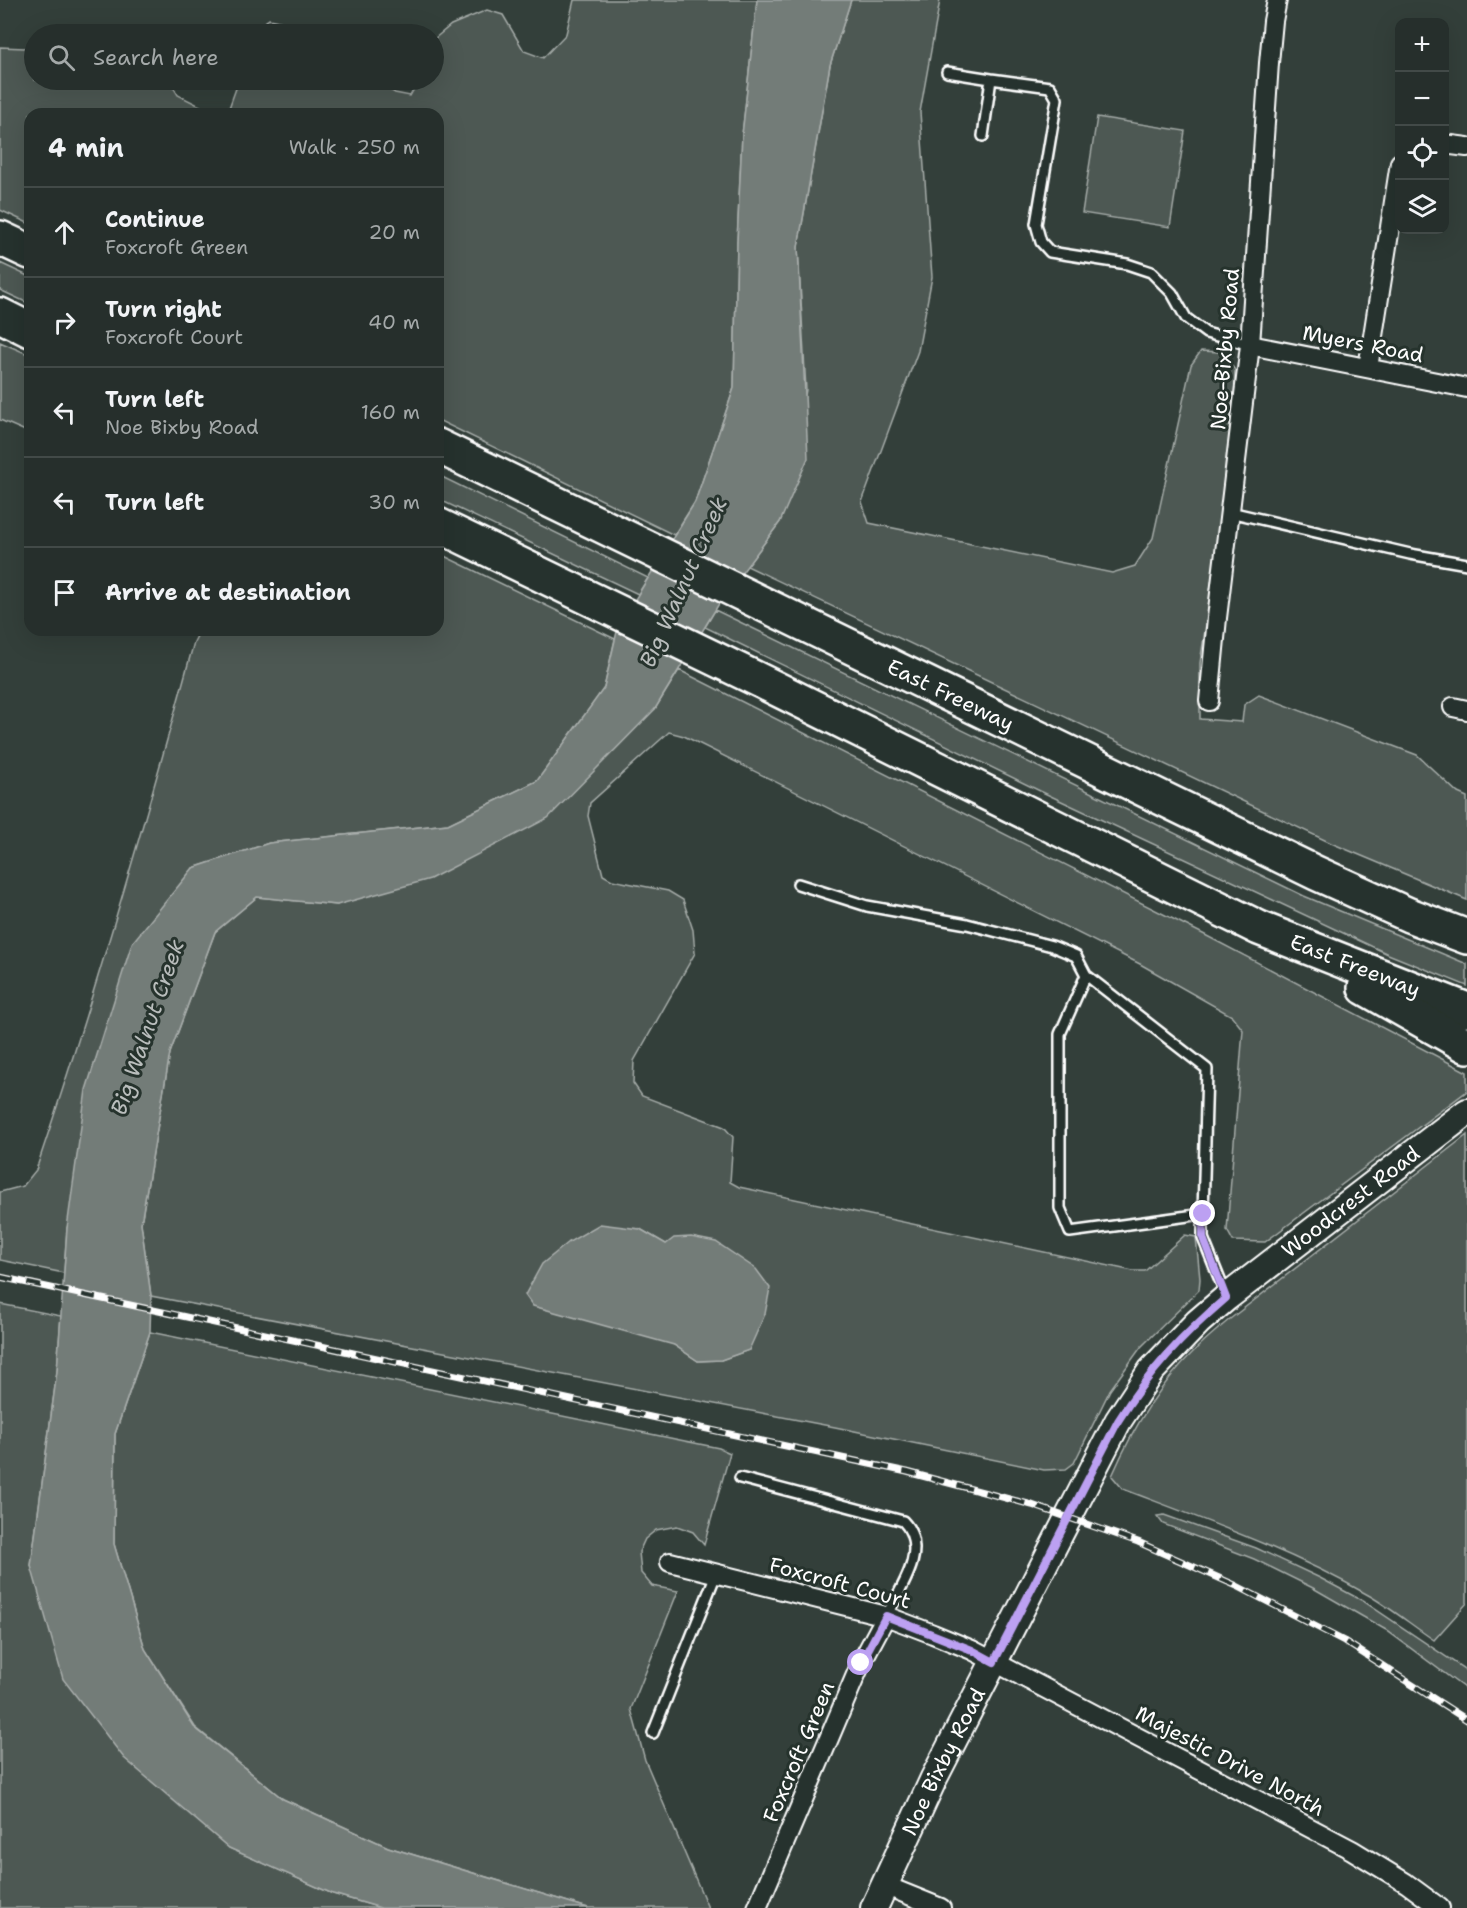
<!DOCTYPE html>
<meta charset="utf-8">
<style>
body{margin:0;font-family:"Shantell Sans",sans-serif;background:#323b38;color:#f1f3f6}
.controls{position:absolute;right:18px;top:18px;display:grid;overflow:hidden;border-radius:12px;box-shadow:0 6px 24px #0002}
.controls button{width:54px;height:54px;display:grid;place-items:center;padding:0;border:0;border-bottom:2px solid #424a48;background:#262f2c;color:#f1f3f6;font:30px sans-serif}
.stop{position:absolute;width:18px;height:18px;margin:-14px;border:4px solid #bca0f2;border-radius:50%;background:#fff}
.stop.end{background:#bca0f2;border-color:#fff;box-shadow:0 2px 6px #0008}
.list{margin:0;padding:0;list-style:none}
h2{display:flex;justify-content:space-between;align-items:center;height:78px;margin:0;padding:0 24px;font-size:26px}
h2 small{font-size:20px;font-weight:400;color:#a4a9a9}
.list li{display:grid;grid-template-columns:39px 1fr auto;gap:18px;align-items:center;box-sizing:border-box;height:90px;padding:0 24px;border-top:2px solid #424a48}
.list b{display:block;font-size:22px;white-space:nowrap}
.list p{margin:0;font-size:20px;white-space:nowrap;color:#a4a9a9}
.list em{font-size:20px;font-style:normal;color:#a4a9a9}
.icon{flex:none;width:33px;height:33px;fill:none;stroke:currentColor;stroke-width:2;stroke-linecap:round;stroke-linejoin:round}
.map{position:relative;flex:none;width:1467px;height:1908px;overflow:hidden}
.search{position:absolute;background:#262f2c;box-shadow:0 6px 24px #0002;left:24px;top:24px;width:420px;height:66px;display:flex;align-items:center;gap:15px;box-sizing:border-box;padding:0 21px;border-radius:33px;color:#a4a9a9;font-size:22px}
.panel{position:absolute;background:#262f2c;box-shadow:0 6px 24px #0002;left:24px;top:108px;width:420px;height:528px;border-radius:18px}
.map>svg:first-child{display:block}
.green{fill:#4d5853;stroke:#a6aca9;stroke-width:1.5;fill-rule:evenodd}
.water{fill:#737b78;stroke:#abb0ae;stroke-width:1.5}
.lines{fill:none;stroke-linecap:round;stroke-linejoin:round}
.lane-casing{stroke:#fff;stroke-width:14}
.street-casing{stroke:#fff;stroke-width:22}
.secondary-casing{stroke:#fff;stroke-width:30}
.highway-casing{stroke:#fff;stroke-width:38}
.lane{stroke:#26332d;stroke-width:9}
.street{stroke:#26332d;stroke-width:18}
.secondary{stroke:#26332d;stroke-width:26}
.highway{stroke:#26332d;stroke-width:33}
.rail-casing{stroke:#fff;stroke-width:7}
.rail{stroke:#26332d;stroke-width:4.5;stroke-dasharray:14;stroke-linecap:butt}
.route{stroke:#bca0f2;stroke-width:8}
.labels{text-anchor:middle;stroke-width:6;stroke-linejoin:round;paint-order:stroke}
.street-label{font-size:21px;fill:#fff;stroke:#26332d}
.water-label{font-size:22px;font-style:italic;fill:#b9bdbc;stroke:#26332d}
</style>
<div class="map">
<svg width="1467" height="1908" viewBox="0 0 1467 1908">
<rect width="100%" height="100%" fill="#333f3a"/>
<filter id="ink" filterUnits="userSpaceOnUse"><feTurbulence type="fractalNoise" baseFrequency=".0167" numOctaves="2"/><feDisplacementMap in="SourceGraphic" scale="12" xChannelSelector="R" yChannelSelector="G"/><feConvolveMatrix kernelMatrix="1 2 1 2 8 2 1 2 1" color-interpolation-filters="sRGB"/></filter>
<g filter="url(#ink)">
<path class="green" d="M 574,0 L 757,0 L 742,135 L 737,242 L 734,388 L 695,502 L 674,535 L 438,420 L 438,114 L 30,114 L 30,224 L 0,210 L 0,47 L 25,48 L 34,46 L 34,80 L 169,80 L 178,95 L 208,110 L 229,108 L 239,80 L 375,80 L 395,93 L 410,96 L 419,80 L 434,80 L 434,39 L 451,25 L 487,10 L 503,15 L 524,51 L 543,58 L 566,34 Z
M 851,0 L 940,0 L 920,112 L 932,277 L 918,351 L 862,502 L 869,523 L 1112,573 L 1135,566 L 1153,538 L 1191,365 L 1201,351 L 1221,352 L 1235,370 L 1233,448 L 1200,663 L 1200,719 L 1242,722 L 1244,705 L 1259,695 L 1417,755 L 1458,793 L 1467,797 L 1467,900 L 1331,843 L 747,566 L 780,522 L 806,390 L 798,247 L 830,65 Z
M 269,19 L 334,33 L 336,34 L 254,34 L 256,28 Z
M 1097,117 L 1185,131 L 1170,227 L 1082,213 Z
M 0,263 L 30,277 L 30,304 L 0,290 Z
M 0,342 L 30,355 L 30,433 L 0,420 Z
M 438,475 L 648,578 L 638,594 L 438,499 Z
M 438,553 L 615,639 L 604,688 L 537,781 L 448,824 L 269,843 L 193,868 L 67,1228 L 64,1273 L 0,1260 L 0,1192 L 23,1186 L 36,1170 C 95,995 146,819 194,642 L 200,630 L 438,630 Z
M 715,610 L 1304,896 L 1467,964 L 1467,986 L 1388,954 L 1040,791 L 705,627 Z
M 679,670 L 1203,934 L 1467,1072 L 1467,1091 L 1265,1242 L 1233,1241 L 1227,1230 L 1243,1030 L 1232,1016 L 1140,964 L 684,736 L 669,732 L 590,803 L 588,816 L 603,875 L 612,880 L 668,891 L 683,900 L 693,930 L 695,953 L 634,1061 L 633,1083 L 642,1096 L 724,1127 L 733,1137 L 730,1182 L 739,1187 L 1133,1271 L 1145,1271 L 1185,1235 L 1196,1237 L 1200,1279 L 1199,1290 L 1141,1347 L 1110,1390 L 1074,1463 L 1066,1469 L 1044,1470 L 835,1427 L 151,1296 L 141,1223 L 170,1053 L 215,932 L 257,897 L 337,905 L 655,709 ZM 640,1229 L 666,1244 L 749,1350 L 721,1360 L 698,1361 L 674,1345 Z
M 1467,1135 L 1467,1603 L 1434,1640 C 1413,1626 1392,1609 1370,1596 C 1292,1551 1207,1521 1123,1489 L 1112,1476 C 1132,1430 1159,1385 1195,1350 C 1206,1339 1218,1329 1230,1319 Z
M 0,1304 L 61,1316 L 57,1371 L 31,1566 L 229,1848 L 333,1894 L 381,1908 L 0,1908 Z
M 150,1332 L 719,1448 L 730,1453 L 704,1545 L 693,1532 L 677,1526 L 656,1530 L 645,1539 L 639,1552 L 641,1573 L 652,1586 L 678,1591 L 631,1709 L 645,1760 L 708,1908 L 588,1908 L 388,1847 L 283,1799 L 195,1727 L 145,1649 L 114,1544 L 115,1434 Z
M 1164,1515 L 1256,1548 L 1320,1578 L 1363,1601 L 1467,1671 L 1467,1690 L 1386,1630 L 1313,1588 L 1254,1559 L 1163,1524 L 1157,1516 Z"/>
<path class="water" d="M 757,0 L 851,0 L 830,65 L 798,247 L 808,458 L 780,522 L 720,602 L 655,709 L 548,818 L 430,879 L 337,905 L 257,897 L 215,932 L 170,1053 L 141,1223 L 151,1296 L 150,1332 L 115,1434 L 114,1544 L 145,1649 L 194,1727 L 283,1799 L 388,1847 L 588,1908 L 381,1908 L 333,1894 L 229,1848 L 124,1758 L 63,1679 L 31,1566 L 57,1371 L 67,1228 L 86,1090 L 132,943 L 193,868 L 269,843 L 448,824 L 537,781 L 604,688 L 618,627 L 695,502 L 734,388 L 737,242 L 742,135 Z
M 600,1224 L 640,1229 L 666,1244 L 674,1238 L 691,1237 L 716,1242 L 756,1269 L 770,1288 L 765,1314 L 749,1350 L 721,1360 L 698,1361 L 674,1345 L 533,1306 L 525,1295 L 542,1264 L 569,1242 Z"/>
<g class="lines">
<g class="lane-casing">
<path id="lane" d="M 947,72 L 991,79
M 983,136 L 991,79 L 1050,87 L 1057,99 L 1036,224 L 1041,242 L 1050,252 L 1127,264 L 1151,272 L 1172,293 L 1186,318 L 1206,333 L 1250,345
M 1230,512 L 1410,554 L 1467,564
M 798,884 L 867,906 L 967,924 L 1052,946 L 1076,956 L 1086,975
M 1203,1214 L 1070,1232 L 1060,1208 L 1060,1034 L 1086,975 L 1207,1069 L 1203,1214 L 1203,1238 L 1226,1295
M 740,1478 L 903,1521 C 930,1549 901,1588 886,1616
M 653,1733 L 716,1574"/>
</g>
<g class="street-casing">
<path id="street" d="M 1444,144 L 1467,147
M 1250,345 L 1467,388
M 1368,368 L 1400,163
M 1209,701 L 1217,618 L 1250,345 L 1269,63 L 1273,21 L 1277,0
M 1453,707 L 1467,710
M 670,1562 L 886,1616 L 933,1634 L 972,1650 L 1352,1850 L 1406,1883 L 1440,1908
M 884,1885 L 941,1908
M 757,1908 L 861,1663 L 886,1616"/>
</g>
<g class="secondary-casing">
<g id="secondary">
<path id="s1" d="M 874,1908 L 934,1778 L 1118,1421 L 1151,1371 L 1198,1322 L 1226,1298 L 1467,1112"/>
</g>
</g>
<g class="highway-casing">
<g id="highway">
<path d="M 0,238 L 30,252"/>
<path d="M 0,315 L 30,330"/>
<path id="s2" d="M 438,446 L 1316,873 L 1409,915 L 1467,937"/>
<path id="s3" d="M 438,525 L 763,682 L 1259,928 L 1467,1010"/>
<path d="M 1365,988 L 1467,1046"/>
</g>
</g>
<use href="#lane" class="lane"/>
<use href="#street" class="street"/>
<use href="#secondary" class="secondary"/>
<use href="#highway" class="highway"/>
<g class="rail-casing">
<path id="rail" d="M 0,1277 L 907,1472 L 1032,1505 L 1138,1542 L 1237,1586 L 1344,1641 L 1467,1720"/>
</g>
<use href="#rail" class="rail"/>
</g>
</g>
<g class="lines" filter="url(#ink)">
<path class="route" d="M 861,1663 L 886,1616 L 972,1650 L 994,1662 L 1118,1421 C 1149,1371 1183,1335 1226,1298 L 1203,1238 L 1203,1214"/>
</g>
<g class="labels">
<g class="street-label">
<text transform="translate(1363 344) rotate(11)" y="7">Myers Road</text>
<text transform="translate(1225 349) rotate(-85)" y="7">Noe-Bixby Road</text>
<text dy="7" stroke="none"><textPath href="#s2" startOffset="570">East Freeway</textPath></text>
<text dy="7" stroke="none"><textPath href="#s3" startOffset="1018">East Freeway</textPath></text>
<text dy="7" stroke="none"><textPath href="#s1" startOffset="867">Woodcrest Road</textPath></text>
<text transform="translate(840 1583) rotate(15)" y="7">Foxcroft Court</text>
<text transform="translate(799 1752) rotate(-67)" y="7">Foxcroft Green</text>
<text transform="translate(1230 1761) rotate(28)" y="7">Majestic Drive North</text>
<text dy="7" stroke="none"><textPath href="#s1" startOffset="162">Noe Bixby Road</textPath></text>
</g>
<g class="water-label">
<text transform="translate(683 582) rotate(-66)" y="8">Big Walnut Creek</text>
<text transform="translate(147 1027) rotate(-71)" y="8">Big Walnut Creek</text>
</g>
</g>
</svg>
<div class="controls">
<button>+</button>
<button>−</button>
<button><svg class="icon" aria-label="locate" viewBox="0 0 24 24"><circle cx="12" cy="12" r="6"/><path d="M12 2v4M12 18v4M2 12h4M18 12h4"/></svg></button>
<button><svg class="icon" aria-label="layers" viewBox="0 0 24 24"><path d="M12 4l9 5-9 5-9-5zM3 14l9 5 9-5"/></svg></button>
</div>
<div class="stop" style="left:861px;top:1663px"></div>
<div class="stop end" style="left:1203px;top:1214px"></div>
<div class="search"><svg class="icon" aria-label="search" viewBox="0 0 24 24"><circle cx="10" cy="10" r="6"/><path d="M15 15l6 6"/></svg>Search here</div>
<section class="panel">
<h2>4 min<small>Walk · 250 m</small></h2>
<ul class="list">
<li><svg class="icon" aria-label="ahead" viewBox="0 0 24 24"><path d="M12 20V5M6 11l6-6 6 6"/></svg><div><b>Continue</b><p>Foxcroft Green</p></div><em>20 m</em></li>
<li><svg class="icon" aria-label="right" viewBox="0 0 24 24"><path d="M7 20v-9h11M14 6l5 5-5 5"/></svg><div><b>Turn right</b><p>Foxcroft Court</p></div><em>40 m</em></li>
<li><svg class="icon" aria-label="left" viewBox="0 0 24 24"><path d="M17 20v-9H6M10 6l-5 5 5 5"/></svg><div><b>Turn left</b><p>Noe Bixby Road</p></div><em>160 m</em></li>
<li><svg class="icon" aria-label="left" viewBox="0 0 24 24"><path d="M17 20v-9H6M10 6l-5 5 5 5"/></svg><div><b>Turn left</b></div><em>30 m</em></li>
<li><svg class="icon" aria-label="arrive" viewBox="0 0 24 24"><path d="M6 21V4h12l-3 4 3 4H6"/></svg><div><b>Arrive at destination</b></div></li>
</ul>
</section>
</div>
